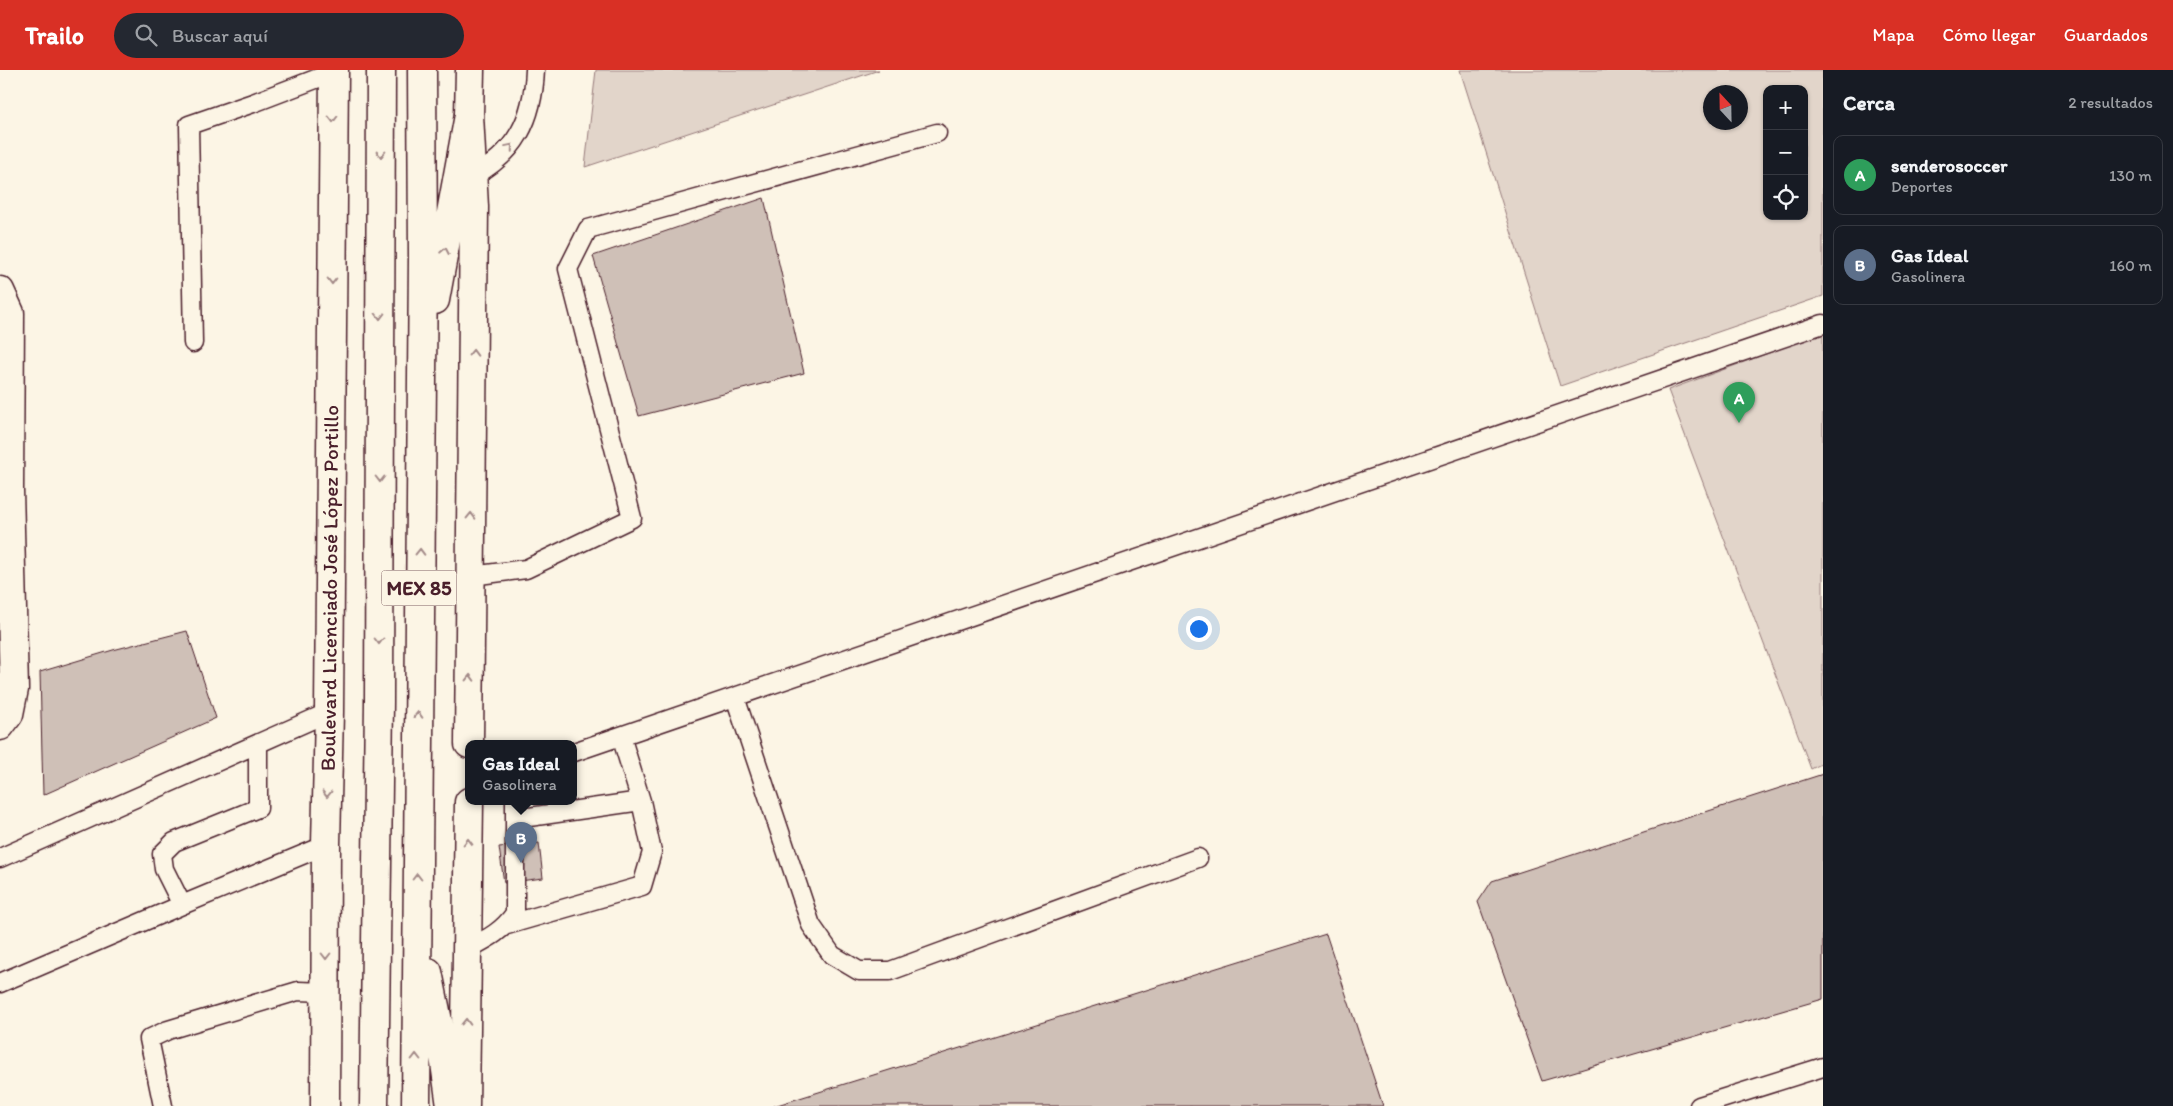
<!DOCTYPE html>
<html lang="es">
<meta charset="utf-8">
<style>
body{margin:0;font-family:Itim,sans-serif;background:#242831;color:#f1f3f6}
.controls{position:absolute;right:15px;top:15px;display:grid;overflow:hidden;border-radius:10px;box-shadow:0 1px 4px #0004}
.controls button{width:45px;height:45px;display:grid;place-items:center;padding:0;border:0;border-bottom:1px solid #363941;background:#171b24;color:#f1f3f6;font:25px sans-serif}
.compass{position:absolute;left:1703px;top:15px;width:45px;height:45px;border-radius:50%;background:#171b24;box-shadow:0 1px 4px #0004;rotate:338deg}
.you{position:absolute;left:1198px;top:558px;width:18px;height:18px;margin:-12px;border:4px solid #fff;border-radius:50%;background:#1a73e8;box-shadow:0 0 0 8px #1a73e833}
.badge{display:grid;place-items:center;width:32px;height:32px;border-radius:50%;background:#d93025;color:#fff;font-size:16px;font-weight:700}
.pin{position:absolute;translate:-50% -41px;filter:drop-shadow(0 1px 2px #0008)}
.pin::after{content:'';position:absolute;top:26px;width:18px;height:15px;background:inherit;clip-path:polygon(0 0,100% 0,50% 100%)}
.popup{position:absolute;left:465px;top:670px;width:112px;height:65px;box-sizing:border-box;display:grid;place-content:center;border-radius:10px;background:#171b24;filter:drop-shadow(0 1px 4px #0005);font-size:16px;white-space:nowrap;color:#9ea1a6}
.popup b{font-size:19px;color:#f1f3f6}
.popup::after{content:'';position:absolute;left:50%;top:100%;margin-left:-10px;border:10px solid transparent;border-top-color:#171b24}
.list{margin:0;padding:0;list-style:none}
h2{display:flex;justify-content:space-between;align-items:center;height:65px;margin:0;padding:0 20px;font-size:21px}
h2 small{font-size:16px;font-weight:400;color:#9ea1a6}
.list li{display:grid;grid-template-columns:32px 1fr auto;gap:15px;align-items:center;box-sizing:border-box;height:80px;margin:0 10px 10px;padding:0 10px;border:1px solid #363941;border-radius:10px}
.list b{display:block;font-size:19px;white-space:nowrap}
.list p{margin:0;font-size:16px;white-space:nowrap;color:#9ea1a6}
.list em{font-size:16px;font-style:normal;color:#9ea1a6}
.icon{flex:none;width:28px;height:28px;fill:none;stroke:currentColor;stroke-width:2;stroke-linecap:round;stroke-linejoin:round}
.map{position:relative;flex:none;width:1823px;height:1036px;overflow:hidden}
header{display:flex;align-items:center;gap:30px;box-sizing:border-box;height:70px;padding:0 25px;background:#d93025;color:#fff}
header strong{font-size:24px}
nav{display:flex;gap:28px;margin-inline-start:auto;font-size:18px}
.search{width:350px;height:45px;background:#242831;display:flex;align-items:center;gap:12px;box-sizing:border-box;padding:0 18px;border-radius:28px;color:#9ea1a6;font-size:19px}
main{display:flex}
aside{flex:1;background:#171b24}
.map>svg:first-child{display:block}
.green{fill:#e2d5ca;stroke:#967a7a;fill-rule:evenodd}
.building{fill:#cfc0b7;stroke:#4a1f2b}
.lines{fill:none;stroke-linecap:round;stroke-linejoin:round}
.lane-casing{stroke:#4a1f2b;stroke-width:21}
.street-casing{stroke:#4a1f2b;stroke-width:31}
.secondary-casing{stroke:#4a1f2b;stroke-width:31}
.highway-casing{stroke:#4a1f2b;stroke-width:31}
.lane{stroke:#fcf5e5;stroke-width:18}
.street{stroke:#fcf5e5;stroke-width:28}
.secondary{stroke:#fcf5e5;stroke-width:28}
.highway{stroke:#fcf5e5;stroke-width:28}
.oneway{stroke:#a38a88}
.labels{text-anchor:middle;stroke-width:4;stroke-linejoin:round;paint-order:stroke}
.shield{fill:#fcf5e5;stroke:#7f5f63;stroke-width:1}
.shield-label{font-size:20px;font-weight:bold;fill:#4a1f2b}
.street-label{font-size:21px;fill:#4a1f2b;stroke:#fcf5e5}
</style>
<header>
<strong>Trailo</strong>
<div class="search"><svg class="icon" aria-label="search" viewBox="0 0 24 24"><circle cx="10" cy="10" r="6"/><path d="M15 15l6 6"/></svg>Buscar aquí</div>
<nav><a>Mapa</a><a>Cómo llegar</a><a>Guardados</a></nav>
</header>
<main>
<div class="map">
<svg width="1823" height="1036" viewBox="0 0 1823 1036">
<rect width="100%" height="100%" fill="#fcf5e5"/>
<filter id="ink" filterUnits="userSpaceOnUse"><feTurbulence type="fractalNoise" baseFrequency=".02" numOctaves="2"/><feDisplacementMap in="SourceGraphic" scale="10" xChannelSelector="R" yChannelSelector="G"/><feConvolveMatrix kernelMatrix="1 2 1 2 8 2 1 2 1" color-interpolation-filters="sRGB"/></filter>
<g filter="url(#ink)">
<path class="green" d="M 596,0 L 879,0 L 585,97 Z
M 1460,0 L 1823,0 L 1823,226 L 1560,316 ZM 1767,19 L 1804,19 L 1804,146 L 1767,146 ZM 1740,22 L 1740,52 L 1710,52 L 1710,22 Z
M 1823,263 L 1823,693 L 1811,699 L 1668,320 Z"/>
<path class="building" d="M 764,128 L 804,303 L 639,346 L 593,186 Z
M 187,561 L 216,648 L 43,725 L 40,602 L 113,580 Z
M 1823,704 L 1823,929 L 1542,1011 L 1478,832 L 1492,811 Z
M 539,773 L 543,808 L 504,813 L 499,777 Z
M 1326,864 L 1383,1036 L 774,1036 Z"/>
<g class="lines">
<g class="lane-casing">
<path id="lane" d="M 472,107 C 516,83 533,50 535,0
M 193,273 L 189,55 L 253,33 L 334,2
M 471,506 L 526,499 L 632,448 L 568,199 L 588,159 L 937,63
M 735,627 L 811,855 L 832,885 L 859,901 L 890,901 L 1198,788
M 621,666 L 641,731
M 574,682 L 1823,254
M 0,788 L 329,642
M 182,835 L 326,775
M 507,855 L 642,816 L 652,782 L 641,731 L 515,749
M 468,879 C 487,869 503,861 515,843 L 515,732
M 0,913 L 182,835 L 164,799 L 162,784 L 174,772 L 258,738 L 258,674
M 163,1036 L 149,969 L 168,960 L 298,921 L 326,922
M 1699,1036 L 1823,997"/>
</g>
<g class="street-casing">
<path id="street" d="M 0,221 L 10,243 L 9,420 L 14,619 L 9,644 L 0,656"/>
</g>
<g class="secondary-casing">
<g id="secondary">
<path d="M 469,674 L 474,137 L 469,45 L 470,0"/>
<path id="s1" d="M 325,1036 L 326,775 L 329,642 L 334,0"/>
<path d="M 465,1036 L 469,732"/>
</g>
</g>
<g class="highway-casing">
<path id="highway" d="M 435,230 L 469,45
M 428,902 L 442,971 L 451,1036
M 374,1036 L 379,632 L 381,0
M 416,1036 L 423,187 L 422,0"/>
</g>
<use href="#lane" class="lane"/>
<use href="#street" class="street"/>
<use href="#secondary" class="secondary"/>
<use href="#highway" class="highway"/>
</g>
<defs><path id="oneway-chevron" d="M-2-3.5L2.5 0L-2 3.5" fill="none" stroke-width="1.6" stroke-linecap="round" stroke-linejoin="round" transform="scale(1.25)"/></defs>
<g class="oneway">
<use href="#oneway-chevron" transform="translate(333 49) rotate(90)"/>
<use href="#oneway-chevron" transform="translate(510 77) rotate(-50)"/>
<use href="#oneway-chevron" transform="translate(381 84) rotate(90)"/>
<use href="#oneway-chevron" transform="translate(445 181) rotate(-79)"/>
<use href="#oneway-chevron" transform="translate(332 211) rotate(90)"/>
<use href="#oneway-chevron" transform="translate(380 246) rotate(90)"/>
<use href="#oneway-chevron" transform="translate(473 283) rotate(-89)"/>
<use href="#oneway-chevron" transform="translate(380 409) rotate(90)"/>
<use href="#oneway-chevron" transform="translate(471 446) rotate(-89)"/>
<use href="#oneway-chevron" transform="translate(420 482) rotate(-89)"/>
<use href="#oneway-chevron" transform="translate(379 571) rotate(90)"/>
<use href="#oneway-chevron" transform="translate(470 608) rotate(-89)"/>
<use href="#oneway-chevron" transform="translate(418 645) rotate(-89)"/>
<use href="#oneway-chevron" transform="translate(327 724) rotate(91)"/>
<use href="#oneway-chevron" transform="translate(468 772) rotate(-90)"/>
<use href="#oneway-chevron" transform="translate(417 807) rotate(-90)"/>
<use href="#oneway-chevron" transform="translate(326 886) rotate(90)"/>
<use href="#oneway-chevron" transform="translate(466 952) rotate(-89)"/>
<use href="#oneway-chevron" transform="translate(416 987) rotate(-90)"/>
</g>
</g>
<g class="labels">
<rect class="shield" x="381.5" y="500.5" width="75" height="35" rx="4"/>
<g class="shield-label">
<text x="419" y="525">MEX 85</text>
</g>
<g class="street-label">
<text dy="7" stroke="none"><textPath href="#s1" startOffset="518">Boulevard Licenciado José López Portillo</textPath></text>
</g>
</g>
</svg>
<div class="controls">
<button>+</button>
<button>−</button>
<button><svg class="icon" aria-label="locate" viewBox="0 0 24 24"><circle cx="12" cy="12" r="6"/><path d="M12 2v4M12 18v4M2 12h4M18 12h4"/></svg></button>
</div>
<svg class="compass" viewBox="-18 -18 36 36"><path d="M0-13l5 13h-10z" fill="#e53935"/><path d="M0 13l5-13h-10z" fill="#9ea1a6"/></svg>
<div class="you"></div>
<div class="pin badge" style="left:1739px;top:353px;background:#2e9e5b">A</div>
<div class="pin badge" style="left:521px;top:793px;background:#5c6f8a">B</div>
<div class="popup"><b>Gas Ideal</b>Gasolinera</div>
</div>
<aside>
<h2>Cerca<small>2 resultados</small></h2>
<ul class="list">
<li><span class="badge" style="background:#2e9e5b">A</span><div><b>senderosoccer</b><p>Deportes</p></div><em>130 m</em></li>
<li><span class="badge" style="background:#5c6f8a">B</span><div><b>Gas Ideal</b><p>Gasolinera</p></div><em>160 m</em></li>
</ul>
</aside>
</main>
